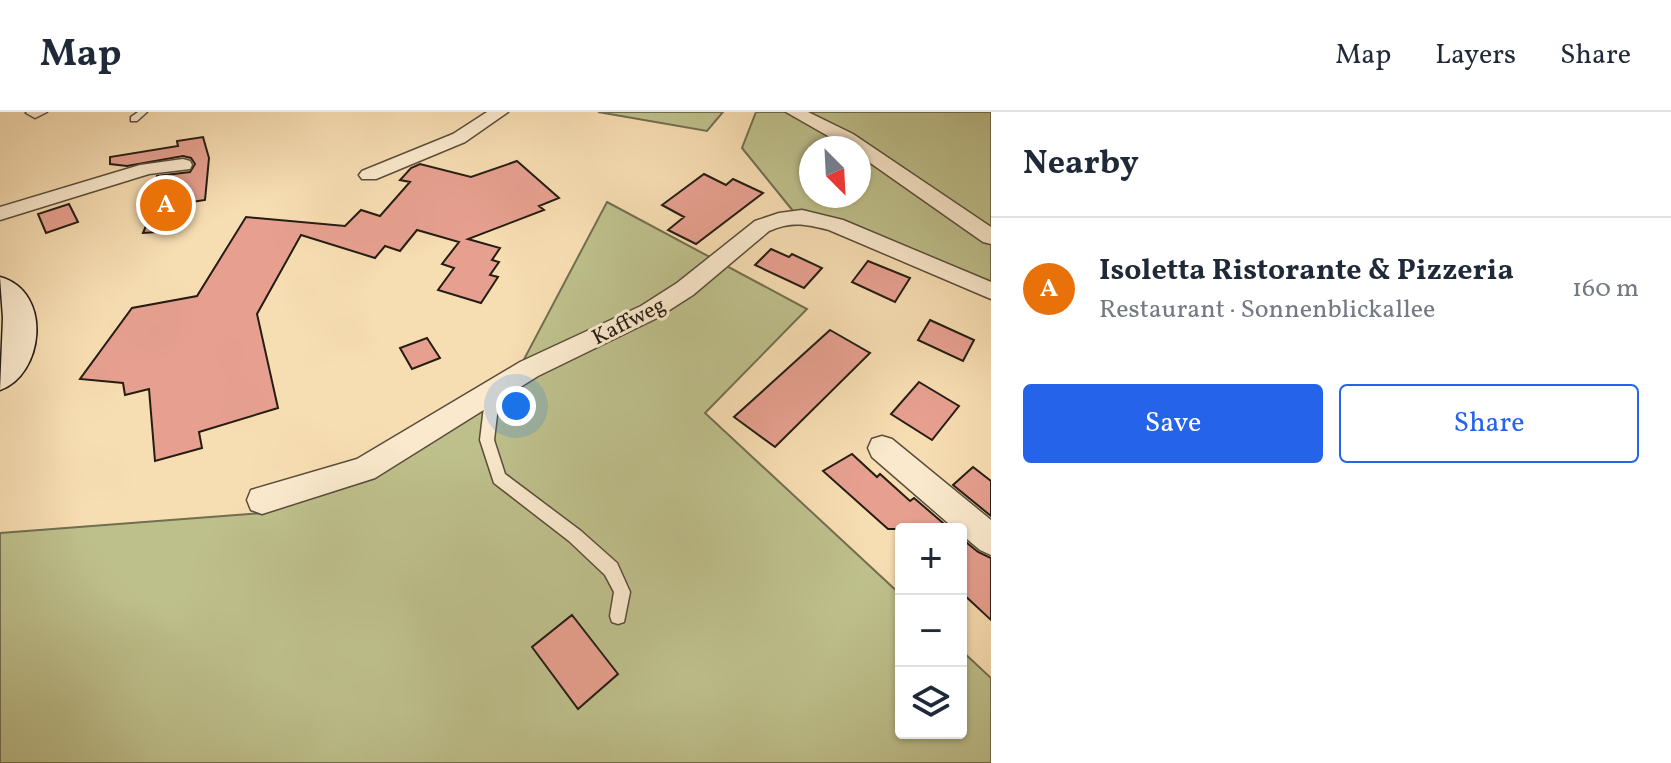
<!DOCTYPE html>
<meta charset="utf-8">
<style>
body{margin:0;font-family:Vollkorn,serif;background:#f6f6f7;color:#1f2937}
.controls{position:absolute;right:24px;bottom:24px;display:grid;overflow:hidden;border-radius:8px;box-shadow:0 2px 6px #0004}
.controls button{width:72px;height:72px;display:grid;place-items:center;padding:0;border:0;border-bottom:2px solid #e0e1e3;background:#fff;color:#1f2937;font:40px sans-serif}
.compass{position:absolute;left:799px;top:24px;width:72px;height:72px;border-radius:50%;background:#fff;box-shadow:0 2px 6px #0004;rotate:156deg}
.you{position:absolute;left:516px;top:294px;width:28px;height:28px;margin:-20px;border:6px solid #fff;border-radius:50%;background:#1a73e8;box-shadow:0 0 0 12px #1a73e833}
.badge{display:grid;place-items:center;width:52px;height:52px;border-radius:50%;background:#2563eb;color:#fff;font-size:26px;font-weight:700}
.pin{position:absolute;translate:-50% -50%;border:4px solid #fff;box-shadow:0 2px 8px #0006}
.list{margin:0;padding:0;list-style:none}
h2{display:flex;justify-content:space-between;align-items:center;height:104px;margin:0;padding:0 32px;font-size:34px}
h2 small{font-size:26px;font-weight:400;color:#747a83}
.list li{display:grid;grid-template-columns:52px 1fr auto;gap:24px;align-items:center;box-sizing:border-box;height:144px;padding:0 32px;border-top:2px solid #e0e1e3}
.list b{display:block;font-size:30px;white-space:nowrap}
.list p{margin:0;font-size:26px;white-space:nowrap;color:#747a83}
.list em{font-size:26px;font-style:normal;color:#747a83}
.actions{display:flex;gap:16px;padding:24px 32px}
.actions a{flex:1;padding:18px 0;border:2px solid #2563eb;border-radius:8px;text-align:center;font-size:28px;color:#2563eb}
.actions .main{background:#2563eb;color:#fff}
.icon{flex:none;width:44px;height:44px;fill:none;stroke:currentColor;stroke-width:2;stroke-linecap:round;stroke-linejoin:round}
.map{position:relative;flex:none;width:991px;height:651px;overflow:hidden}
header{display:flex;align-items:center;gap:48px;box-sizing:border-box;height:112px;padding:0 40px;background:#fff;border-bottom:2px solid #e0e1e3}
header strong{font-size:38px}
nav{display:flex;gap:44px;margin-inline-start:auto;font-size:28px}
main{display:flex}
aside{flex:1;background:#fff}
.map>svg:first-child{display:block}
.green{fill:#bec08c;stroke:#726e50;stroke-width:2;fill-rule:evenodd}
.building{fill:#e7a090;stroke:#251d13;stroke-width:2}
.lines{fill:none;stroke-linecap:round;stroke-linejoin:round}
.lane-casing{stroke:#5a4d3b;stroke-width:3}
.street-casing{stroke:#5a4d3b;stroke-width:3}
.secondary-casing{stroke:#251d13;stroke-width:3}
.lane{fill:#fae9cd;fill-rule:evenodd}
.street{fill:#fae9cd;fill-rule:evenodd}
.secondary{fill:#fae9cd;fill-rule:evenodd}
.labels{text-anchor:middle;stroke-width:6;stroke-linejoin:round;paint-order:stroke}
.street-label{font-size:22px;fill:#251d13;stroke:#fae9cd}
</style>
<header>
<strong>Map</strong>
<nav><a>Map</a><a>Layers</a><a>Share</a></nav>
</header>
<main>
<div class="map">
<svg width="991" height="651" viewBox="0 0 991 651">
<rect width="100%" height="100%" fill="#f7ddb2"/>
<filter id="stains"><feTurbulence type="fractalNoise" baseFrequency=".0025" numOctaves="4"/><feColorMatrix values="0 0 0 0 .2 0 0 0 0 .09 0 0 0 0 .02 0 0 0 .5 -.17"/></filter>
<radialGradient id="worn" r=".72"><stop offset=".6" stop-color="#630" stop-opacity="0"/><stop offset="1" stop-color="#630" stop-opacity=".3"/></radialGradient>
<path class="green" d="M 598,0 L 723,0 L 707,19 Z
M 756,0 L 991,0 L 991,177 L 836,109 L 793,99 L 742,36 ZM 811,36 L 859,36 L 859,84 L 811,84 Z
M 607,90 L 807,197 L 705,301 L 901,483 L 901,621 L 961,621 L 961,538 L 991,566 L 991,651 L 0,651 L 0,421 L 264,401 L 373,367 L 534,265 L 521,253 Z"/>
<path class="building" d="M 203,25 L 209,46 L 205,88 L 186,91 L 175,119 L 143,121 L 153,97 L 145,97 L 157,64 L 190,60 L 195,52 L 191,46 L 183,44 L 127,54 L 110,52 L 110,45 L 178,34 L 177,29 Z
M 517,49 L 559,86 L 539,94 L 544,98 L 468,127 L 500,136 L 492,148 L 499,150 L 490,163 L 498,165 L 481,191 L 438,178 L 454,156 L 442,152 L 459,130 L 417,118 L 400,139 L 385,134 L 375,146 L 301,123 L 257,202 L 278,296 L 199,320 L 202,336 L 155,349 L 149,277 L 125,283 L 123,271 L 80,267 L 132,196 L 197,184 L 246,105 L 345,114 L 361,98 L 380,104 L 410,70 L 400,68 L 411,56 L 420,52 L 471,65 Z
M 704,62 L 726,73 L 733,67 L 763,81 L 696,132 L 668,118 L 684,105 L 662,93 Z
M 69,92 L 78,110 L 46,121 L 38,102 Z
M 771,137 L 789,145 L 792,142 L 822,156 L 804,176 L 755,153 Z
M 868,149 L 910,166 L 895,190 L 852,170 Z
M 930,208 L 974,228 L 963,249 L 918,228 Z
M 830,218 L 870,241 L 775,335 L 734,305 Z
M 427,226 L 440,246 L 412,257 L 400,236 Z
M 919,270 L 959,294 L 932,328 L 891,302 Z
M 852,342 L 877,365 L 880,362 L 910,389 L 914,386 L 950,417 L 888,417 L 823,359 Z
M 973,355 L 991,369 L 991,404 L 953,373 Z
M 961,426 L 978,440 L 991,446 L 991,508 L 961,480 Z
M 572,503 L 618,562 L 578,597 L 532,535 Z"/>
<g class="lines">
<g class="lane-casing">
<path id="lane" d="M 138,0 L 147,0 L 137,9 L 131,9 L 131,5 Z
M 493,273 L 500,278 L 494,328 L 505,362 L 581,419 L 617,451 L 630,480 L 624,510 L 618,512 L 612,510 L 610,504 L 614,480 L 605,463 L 569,429 L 494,371 L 480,328 L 486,278 Z"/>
</g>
<g class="street-casing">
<path id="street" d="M 47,0 L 35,6 L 26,1 L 27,0 Z
M 487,0 L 508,0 L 465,30 L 376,67 L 362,67 L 359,63 L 362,59 L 453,22 Z
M 786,0 L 808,0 L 853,22 L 991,115 L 991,132 L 983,130 L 859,43 L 859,36 L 849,36 Z
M 183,47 L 190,49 L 192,53 L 190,57 L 149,62 L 0,108 L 0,95 L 140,53 Z
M 802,98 L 843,108 L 991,170 L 991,187 L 829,118 C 806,112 792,109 769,119 L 693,183 L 657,206 L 538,264 L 375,366 L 262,402 L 251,398 L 247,388 L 251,378 L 357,347 L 520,250 L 641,194 L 677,171 L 755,109 L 779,101 Z
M 882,324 L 892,327 L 991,408 L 991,443 L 980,438 L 961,422 L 961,417 L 955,417 L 872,345 L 868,336 L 872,327 Z"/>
</g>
<g class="secondary-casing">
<path id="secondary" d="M 0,165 C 54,180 43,264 0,278 L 3,206 Z"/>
</g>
<use href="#lane" class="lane"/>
<use href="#street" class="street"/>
<use href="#secondary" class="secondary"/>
</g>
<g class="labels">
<g class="street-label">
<text transform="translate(628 208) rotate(-27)" y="8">Kaffweg</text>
</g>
</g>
<rect width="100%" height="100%" filter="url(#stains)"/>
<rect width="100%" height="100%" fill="url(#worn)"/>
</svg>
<div class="controls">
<button>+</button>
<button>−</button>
<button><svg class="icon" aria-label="layers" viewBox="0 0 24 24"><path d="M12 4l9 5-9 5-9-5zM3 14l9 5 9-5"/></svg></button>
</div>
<svg class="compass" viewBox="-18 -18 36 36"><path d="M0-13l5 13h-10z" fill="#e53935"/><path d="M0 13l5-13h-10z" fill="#747a83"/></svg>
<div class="you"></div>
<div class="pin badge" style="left:166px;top:93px;background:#e8710a">A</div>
</div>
<aside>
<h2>Nearby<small></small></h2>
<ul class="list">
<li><span class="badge" style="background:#e8710a">A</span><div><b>Isoletta Ristorante &amp; Pizzeria</b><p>Restaurant · Sonnenblickallee</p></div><em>160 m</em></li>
</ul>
<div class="actions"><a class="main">Save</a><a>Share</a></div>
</aside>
</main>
